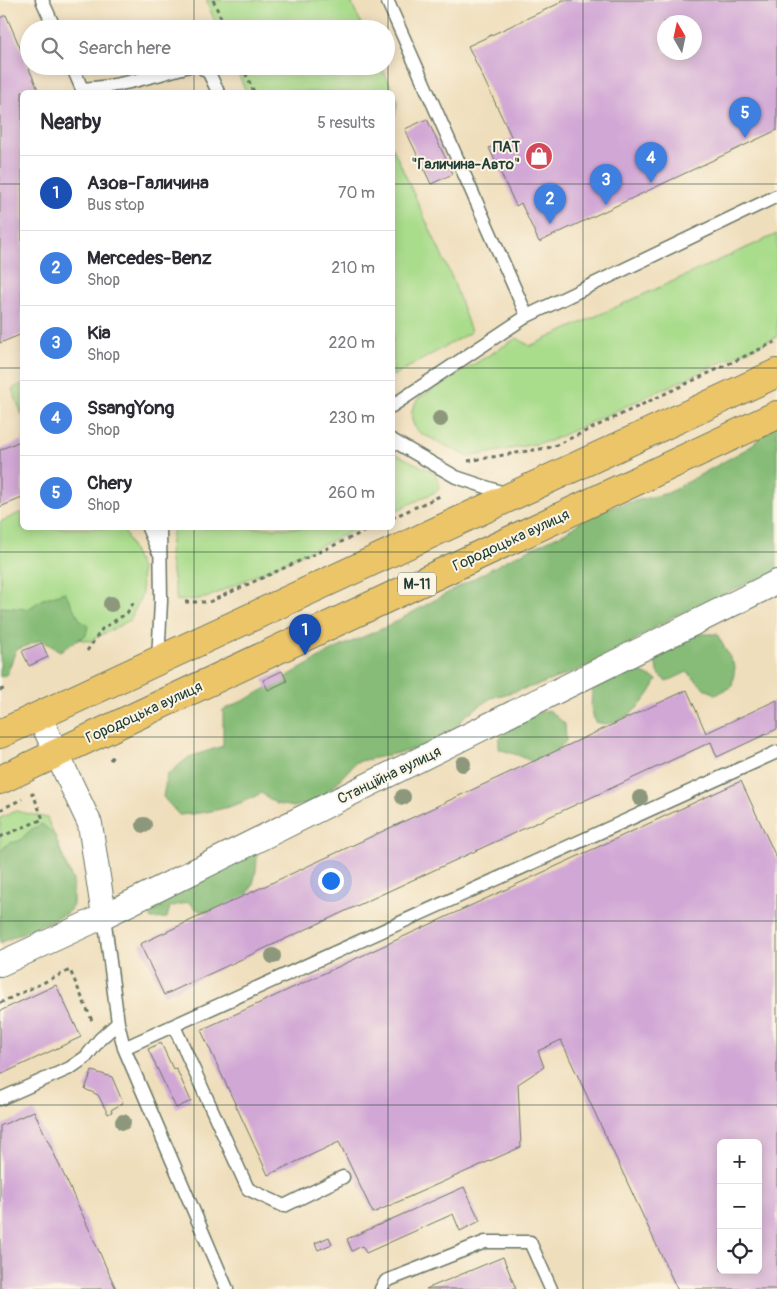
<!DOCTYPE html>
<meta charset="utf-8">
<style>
body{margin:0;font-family:Pangolin,sans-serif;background:#f7f7f7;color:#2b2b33}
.controls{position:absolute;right:15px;bottom:15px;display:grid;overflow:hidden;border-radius:8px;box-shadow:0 2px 12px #0003}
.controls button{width:45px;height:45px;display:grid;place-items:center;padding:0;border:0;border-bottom:1px solid #e1e1e2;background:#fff;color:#2b2b33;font:25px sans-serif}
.compass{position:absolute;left:657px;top:15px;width:45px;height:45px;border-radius:50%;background:#fff;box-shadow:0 2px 12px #0003;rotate:351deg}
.you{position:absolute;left:330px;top:880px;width:18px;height:18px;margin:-12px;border:4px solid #fff;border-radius:50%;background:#1a73e8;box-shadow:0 0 0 8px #1a73e833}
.badge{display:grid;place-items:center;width:32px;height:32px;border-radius:50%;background:#2563eb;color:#fff;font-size:16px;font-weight:700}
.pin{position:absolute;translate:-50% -41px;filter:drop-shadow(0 1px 2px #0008)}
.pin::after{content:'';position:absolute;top:26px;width:18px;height:15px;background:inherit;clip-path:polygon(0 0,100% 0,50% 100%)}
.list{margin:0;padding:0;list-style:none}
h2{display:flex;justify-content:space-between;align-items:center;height:65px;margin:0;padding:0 20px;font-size:21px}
h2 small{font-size:16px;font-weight:400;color:#7c7c81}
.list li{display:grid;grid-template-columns:32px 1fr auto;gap:15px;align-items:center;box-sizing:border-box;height:75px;padding:0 20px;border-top:1px solid #e1e1e2}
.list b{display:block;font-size:19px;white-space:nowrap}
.list p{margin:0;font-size:16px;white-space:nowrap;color:#7c7c81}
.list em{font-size:16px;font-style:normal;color:#7c7c81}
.icon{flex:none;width:28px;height:28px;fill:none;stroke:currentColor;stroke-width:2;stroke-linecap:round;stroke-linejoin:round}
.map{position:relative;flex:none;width:777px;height:1289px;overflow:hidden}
.search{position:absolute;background:#fff;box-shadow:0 2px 12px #0003;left:20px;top:20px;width:375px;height:55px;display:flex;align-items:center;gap:12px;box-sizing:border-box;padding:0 18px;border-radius:28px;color:#7c7c81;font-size:19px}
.panel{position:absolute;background:#fff;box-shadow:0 2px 12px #0003;left:20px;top:90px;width:375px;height:440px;border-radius:8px}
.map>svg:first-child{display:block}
.green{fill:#a9dc8b;stroke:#648c60}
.forest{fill:#86bc77;stroke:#527c56}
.building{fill:#d1a7d5;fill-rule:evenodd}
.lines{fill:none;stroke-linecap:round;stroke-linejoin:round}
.service-casing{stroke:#687564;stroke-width:15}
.minor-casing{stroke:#687564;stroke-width:26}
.primary-casing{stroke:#687564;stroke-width:30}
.path{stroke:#687564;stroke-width:3;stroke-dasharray:4 4;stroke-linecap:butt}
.service{stroke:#fff;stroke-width:12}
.minor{stroke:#fff;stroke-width:24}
.primary{stroke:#edc569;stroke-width:28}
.tree{fill:#8c977b}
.grid{fill:none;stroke:#1f3d34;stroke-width:1;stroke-opacity:0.55}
.labels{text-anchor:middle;stroke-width:4;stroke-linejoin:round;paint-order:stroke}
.shield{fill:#fcf5e5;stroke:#617469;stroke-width:1}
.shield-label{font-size:14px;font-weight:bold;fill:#1f3d34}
.poi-label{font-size:15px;font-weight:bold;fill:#1f3d34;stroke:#fcf5e5;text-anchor:end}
.street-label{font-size:15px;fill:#1f3d34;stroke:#fcf5e5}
</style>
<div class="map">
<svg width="777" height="1289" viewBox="0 0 777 1289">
<rect width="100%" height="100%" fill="#fcf5e5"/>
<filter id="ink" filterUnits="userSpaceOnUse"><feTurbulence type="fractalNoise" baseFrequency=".02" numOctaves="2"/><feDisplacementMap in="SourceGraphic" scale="10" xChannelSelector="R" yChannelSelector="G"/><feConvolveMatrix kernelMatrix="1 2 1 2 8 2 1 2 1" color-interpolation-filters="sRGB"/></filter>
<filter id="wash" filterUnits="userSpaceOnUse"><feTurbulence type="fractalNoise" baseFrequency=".0096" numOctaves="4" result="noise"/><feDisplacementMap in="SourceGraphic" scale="20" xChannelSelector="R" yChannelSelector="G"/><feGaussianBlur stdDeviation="1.12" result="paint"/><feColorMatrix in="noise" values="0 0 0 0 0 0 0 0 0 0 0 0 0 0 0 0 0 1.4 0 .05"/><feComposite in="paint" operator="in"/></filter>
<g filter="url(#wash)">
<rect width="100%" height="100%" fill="#efdebc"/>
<path class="green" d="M 206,0 L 350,0 L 364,29 L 218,29 Z
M 235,66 L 381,66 L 398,101 L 393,122 L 392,92 L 246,92 Z
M 392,146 L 453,280 L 471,332 L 393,376 Z
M 777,234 L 777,337 L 550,441 L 469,457 L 420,433 C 409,423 409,410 419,398 L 517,338 L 530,346 Z
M 22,384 L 22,415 L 12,389 Z
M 392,452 L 435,473 L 440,485 L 437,491 L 393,512 Z
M 22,512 L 22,528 L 123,528 L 141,569 L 142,594 L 130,620 L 90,641 L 45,634 L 0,656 L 0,522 Z
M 173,528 L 359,528 L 206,598 L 177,601 L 169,555 Z
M 16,811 L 47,818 L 73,881 L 62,911 L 0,940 L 0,818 Z"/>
<path class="forest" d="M 777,423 L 777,571 L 674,616 L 629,644 L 581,669 L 541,684 L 491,698 L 465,716 L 444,743 L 356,762 L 332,788 L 319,800 L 294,807 L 277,804 L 261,793 C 236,808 207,813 179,815 L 163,797 L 167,775 L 189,757 L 223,746 L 223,710 L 251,697 L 335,649 L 386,627 L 507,560 L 566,532 L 593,513 L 626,503 L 668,493 L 748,448 Z
M 65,592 L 80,620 L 88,626 L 86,635 L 60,651 L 41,640 L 16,650 L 7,674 L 0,677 L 0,607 L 28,609 L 43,599 Z
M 696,634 L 717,634 L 735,667 L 732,686 L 716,695 L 704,688 L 687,672 L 666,682 L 659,674 L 655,663 C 666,648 680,642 696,634 Z
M 638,671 L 657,680 C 647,700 633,717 611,723 C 606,725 600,723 595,722 L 591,708 L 592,691 L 614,672 Z
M 549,710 L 565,724 L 566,741 L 552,756 L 533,762 L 520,756 L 499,749 L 499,739 L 521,717 Z
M 42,824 L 55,835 L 65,866 L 73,881 L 73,905 L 69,912 L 0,943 L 0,851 L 9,843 L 19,841 L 32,829 Z
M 257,853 C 257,865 256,878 251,888 C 243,904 219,915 201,911 C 196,910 192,905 188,902 L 170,907 L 167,918 L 151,919 L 148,908 C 182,885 219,865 257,853 Z"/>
<g id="blocks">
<path class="building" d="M 561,0 L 777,0 L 777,130 L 539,242 L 521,203 L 516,206 L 489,148 L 512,138 L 468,46 L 562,2 ZM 664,22 L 694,22 L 694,52 L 664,52 Z
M 6,15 L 39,92 L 22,92 L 22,334 L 0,343 L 0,18 Z
M 427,119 L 453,174 L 431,184 L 405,129 Z
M 22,440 L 22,498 L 0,507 L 0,450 Z
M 42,643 L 48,657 L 29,666 L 22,651 Z
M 282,671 L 287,681 L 268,690 L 263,680 Z
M 687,690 L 706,733 L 777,700 L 777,729 L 717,757 L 711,742 L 164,995 L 140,944 Z
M 741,781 L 777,859 L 777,1289 L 677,1289 L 561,1040 L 538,1051 L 544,1067 L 518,1084 L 521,1147 L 373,1213 L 339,1142 L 268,1175 L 201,1030 ZM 721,1143 L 758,1143 L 758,1270 L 721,1270 Z
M 56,985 L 81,1037 L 0,1075 L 0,1011 Z
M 161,1043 L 173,1069 L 176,1068 L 191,1101 L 176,1108 L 148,1049 Z
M 92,1071 L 112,1077 L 123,1103 L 111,1110 L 112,1112 L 108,1114 L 98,1095 L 85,1089 Z
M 34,1111 L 84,1218 L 116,1289 L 0,1289 L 0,1126 Z
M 464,1187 L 480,1221 L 460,1231 L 453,1214 L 366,1253 L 362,1246 L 352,1251 L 347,1239 Z
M 329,1237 L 332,1244 L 318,1250 L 315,1243 Z
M 503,1257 L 516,1289 L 426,1289 Z"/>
</g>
</g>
<g filter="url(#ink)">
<use href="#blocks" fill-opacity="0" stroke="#687564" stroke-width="1"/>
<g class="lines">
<g class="service-casing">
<path id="service" d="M 42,0 L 55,29
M 387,0 L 527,316 L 392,406
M 72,66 L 82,89 C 119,87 154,76 189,66
M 200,66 L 209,73 L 218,92
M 527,316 L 777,196
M 392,440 L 456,477 L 510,495
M 148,528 L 158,551
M 158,661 L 161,601 L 160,528
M 104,916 L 118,1023 L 124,1048 L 227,1289
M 174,1026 L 248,1189 L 284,1206 L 343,1177
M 124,1048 L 777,752
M 0,1099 L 70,1068 L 86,1057 L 100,1039 L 118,1023
M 381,1289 L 386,1281 L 485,1242 L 530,1242 L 551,1289"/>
</g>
<g class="minor-casing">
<path id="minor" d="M 39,716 L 90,824 L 104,916
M 0,964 L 104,916 L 777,582"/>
</g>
<g class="primary-casing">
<path id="primary" d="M 0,734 L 777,373
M 0,780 L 777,415"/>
</g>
<path class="path" d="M 213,0 L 226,29
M 242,66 L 254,92
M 468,461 L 552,447 L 777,341
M 392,518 L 442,495
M 185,602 L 209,602 L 372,528
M 87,651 L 102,629 L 127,613 L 135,600
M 0,690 L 7,688
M 110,760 L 114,755
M 0,810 L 22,799
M 0,837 L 43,819 L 33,794 L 30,795
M 0,1003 L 70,970 L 93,1023"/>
<use href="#service" class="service"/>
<use href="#minor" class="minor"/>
<use href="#primary" class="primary"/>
</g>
<g class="tree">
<circle cx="440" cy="419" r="8"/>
<circle cx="111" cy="604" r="8"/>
<circle cx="463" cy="764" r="8"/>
<circle cx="403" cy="797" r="8"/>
<circle cx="640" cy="798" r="8"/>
<circle cx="144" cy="825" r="8"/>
<circle cx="273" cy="956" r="8"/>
<circle cx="123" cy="1122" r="8"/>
</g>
</g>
<path class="grid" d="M 194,0 L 194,29M 388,0 L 388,92M 583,0 L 583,1289M 194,66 L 194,92M 0,184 L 22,184M 392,184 L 777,184M 0,368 L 22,368M 392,368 L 777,368M 194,528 L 194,1289M 388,528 L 388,1289M 0,552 L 777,552M 0,737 L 777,737M 0,921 L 777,921M 0,1105 L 777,1105"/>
<defs>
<g id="shop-disc" transform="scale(1.4375)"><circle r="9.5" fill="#d1495b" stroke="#fcf5e5"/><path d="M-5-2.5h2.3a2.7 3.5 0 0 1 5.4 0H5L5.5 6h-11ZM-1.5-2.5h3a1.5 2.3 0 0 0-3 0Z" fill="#fff"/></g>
</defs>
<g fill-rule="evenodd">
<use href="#shop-disc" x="539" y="156"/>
</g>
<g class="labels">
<rect class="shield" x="398" y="572.5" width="38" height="23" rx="4"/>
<g class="shield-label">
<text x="417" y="589">М-11</text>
</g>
<g class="poi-label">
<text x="520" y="152">ПАТ<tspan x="520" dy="17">"Галичина-Авто"</tspan></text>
</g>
<g class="street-label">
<text transform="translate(511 540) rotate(-25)" y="5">Городоцька вулиця</text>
<text transform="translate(144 712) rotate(-25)" y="5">Городоцька вулиця</text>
<text transform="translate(389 775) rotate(-26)" y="5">Станційна вулиця</text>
</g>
</g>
</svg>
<div class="controls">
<button>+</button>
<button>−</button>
<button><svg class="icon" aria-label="locate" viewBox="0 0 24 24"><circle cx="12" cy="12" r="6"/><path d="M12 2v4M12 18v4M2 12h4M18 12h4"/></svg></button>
</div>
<svg class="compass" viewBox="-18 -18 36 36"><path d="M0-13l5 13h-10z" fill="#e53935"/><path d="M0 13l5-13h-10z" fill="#7c7c81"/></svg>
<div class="you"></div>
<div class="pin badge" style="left:305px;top:655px;background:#1a4fb4">1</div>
<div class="pin badge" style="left:550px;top:224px;background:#3f7fe0">2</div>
<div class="pin badge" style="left:606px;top:205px;background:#3f7fe0">3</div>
<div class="pin badge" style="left:651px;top:183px;background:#3f7fe0">4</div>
<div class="pin badge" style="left:745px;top:138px;background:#3f7fe0">5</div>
<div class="search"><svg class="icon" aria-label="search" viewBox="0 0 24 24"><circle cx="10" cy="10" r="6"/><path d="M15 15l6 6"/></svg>Search here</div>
<section class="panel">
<h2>Nearby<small>5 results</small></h2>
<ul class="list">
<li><span class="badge" style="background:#1a4fb4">1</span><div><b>Азов-Галичина</b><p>Bus stop</p></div><em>70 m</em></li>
<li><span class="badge" style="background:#3f7fe0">2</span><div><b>Mercedes-Benz</b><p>Shop</p></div><em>210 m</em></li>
<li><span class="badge" style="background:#3f7fe0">3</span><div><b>Kia</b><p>Shop</p></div><em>220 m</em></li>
<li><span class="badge" style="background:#3f7fe0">4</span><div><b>SsangYong</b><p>Shop</p></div><em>230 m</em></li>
<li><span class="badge" style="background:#3f7fe0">5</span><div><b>Chery</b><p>Shop</p></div><em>260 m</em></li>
</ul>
</section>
</div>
